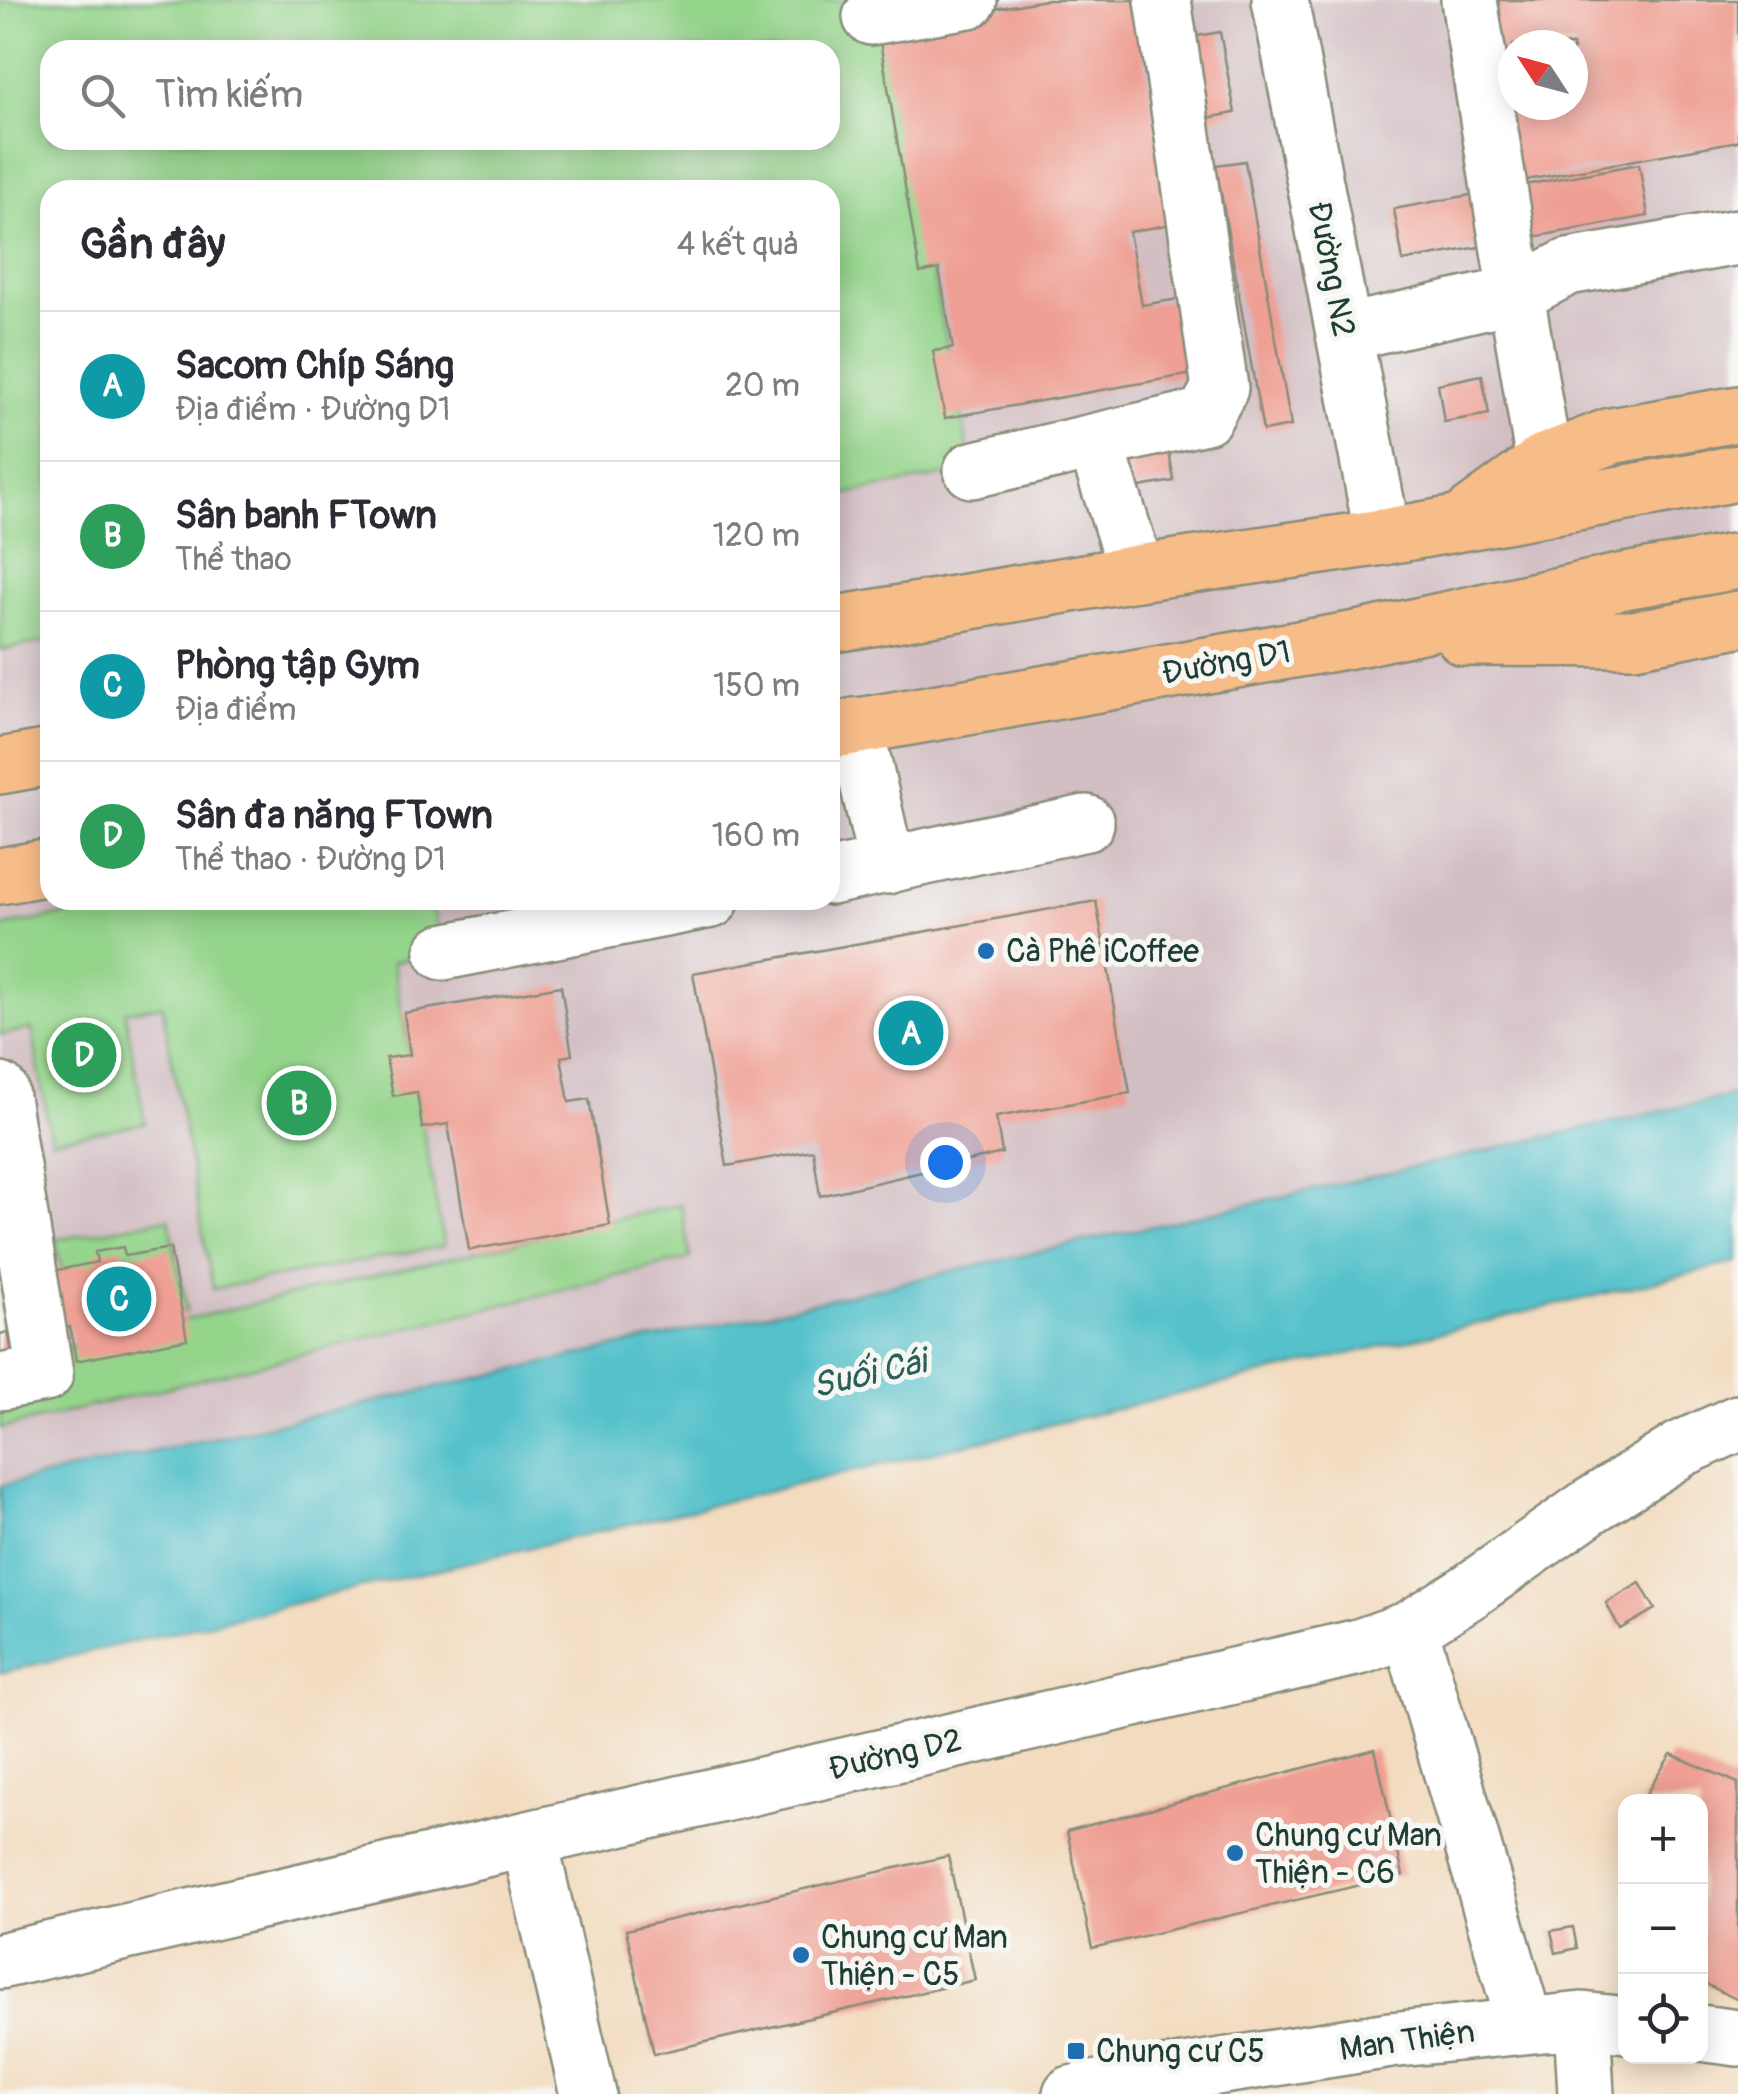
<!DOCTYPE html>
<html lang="vi">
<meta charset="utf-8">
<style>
body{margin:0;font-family:Pangolin,sans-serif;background:#f7f7f7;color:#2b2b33}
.controls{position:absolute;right:30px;bottom:30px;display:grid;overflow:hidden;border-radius:20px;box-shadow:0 5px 25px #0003}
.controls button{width:90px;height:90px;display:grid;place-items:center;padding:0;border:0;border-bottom:2px solid #e1e1e2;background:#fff;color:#2b2b33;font:50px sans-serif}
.compass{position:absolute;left:1498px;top:30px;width:90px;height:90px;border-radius:50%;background:#fff;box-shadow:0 5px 25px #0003;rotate:306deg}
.you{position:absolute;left:945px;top:1162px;width:35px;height:35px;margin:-25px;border:8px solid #fff;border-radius:50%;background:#1a73e8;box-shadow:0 0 0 15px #1a73e833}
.badge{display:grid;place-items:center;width:65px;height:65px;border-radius:50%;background:#1f6fb2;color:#fff;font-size:32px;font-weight:700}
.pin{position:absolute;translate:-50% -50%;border:5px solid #fff;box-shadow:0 2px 10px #0006}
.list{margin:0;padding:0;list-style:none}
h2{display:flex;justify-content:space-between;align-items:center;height:130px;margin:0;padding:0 40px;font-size:42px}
h2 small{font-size:32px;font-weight:400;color:#7c7c81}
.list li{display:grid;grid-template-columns:65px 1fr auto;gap:30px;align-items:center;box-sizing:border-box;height:150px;padding:0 40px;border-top:2px solid #e1e1e2}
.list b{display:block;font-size:38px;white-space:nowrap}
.list p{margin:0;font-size:32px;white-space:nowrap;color:#7c7c81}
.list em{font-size:32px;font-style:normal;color:#7c7c81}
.icon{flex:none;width:55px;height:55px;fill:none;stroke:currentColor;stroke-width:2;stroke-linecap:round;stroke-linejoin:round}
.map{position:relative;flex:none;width:1738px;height:2094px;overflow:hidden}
.search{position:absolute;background:#fff;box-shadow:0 5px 25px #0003;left:40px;top:40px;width:800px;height:110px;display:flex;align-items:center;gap:25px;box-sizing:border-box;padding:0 35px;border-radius:30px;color:#7c7c81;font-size:38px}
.panel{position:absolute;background:#fff;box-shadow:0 5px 25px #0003;left:40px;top:180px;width:800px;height:730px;border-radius:30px}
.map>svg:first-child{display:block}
.industrial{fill:#d2bec3;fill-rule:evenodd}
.green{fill:#94d48b;stroke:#5a8860;stroke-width:2.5;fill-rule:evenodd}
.water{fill:#54c1cb;stroke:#3a7f80;stroke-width:2.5}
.building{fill:#ef9f93;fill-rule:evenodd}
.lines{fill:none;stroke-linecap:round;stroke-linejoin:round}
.minor-casing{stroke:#898c7a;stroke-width:60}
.major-casing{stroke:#898c7a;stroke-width:60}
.minor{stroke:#fff;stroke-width:55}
.major{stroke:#f7bd88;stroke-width:55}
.poi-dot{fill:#1f6fb2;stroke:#f6f6f2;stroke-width:4}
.labels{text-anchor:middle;stroke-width:10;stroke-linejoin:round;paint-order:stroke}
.street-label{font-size:32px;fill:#1f3d34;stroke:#f6f6f2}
.poi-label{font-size:32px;fill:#1f3d34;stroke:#f6f6f2;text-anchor:start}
.water-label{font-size:35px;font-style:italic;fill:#2c5e5a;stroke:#f6f6f2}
</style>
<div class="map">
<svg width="1738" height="2094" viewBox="0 0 1738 2094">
<rect width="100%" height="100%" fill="#f6f6f2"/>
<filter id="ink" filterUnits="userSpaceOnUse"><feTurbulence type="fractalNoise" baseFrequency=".01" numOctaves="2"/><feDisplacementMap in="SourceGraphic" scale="20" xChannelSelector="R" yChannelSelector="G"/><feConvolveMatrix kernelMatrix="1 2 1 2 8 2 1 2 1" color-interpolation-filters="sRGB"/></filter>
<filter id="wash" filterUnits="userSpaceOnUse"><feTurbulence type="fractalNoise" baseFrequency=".0048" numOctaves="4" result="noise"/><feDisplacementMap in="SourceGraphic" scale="40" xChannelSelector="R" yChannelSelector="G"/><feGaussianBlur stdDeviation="2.25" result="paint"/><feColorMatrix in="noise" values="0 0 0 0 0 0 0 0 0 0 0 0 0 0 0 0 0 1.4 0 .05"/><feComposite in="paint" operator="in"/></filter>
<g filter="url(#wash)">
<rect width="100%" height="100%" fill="#f3dbbf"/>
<path class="industrial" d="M 0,0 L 1738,0 L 1738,1094 L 0,1486 ZM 1513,45 L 1573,45 L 1573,105 L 1513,105 ZM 50,50 L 830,50 L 830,140 L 50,140 ZM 50,190 L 830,190 L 830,900 L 50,900 Z"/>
<path class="green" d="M 0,0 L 878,0 L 972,470 L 830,497 L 830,190 L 50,190 L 50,641 L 0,650 ZM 50,50 L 830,50 L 830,140 L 50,140 Z
M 144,900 L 431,900 L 443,952 L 393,962 L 444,1246 L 213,1289 L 162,1005 L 125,1012 L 145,1123 L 51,1140 L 32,1029 L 0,1035 L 0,927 Z
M 681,1204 L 690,1258 L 0,1429 L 0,1363 Z
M 169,1218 L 187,1311 L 74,1333 L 56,1240 Z"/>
<path class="water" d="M 1738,1094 L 1738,1262 L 0,1673 L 0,1486 Z"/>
<g id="blocks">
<path class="building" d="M 1045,0 L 1134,0 L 1172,224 L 1129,232 L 1142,305 L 1185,298 L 1198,373 L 945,418 L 933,351 L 953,348 L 939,269 L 920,273 L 878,30 Z
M 1456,0 L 1738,0 L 1738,141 L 1489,187 ZM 1513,45 L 1573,45 L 1573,105 L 1513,105 Z
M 1220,32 L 1235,113 L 1201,119 L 1186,38 Z
M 1245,161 L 1291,426 L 1263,431 L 1216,165 Z
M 1639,164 L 1648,216 L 1403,261 L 1394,209 Z
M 1482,375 L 1489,414 L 1444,422 L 1438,384 Z
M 1169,452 L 1174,481 L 1134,488 L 1129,460 Z
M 1096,901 L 1130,1093 L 996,1117 L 1002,1153 L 820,1196 L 813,1150 L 727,1166 L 693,973 Z
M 561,986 L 572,1055 L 561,1057 L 569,1102 L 589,1099 L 610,1225 L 469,1250 L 448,1124 L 422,1128 L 417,1092 L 393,1096 L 386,1058 L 410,1055 L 404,1013 Z
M 123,1247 L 125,1256 L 170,1248 L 187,1339 L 76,1361 L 70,1327 L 64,1328 L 53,1271 L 97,1262 L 95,1252 Z
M 8,1332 L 15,1367 L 0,1370 L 0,1334 Z
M 1640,1583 L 1655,1609 L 1620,1629 L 1606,1603 Z
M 1375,1749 L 1403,1875 L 1092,1948 L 1067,1831 Z
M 1671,1754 L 1738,1783 L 1738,2000 L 1700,1981 L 1700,1802 L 1641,1802 Z
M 948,1856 L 975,1980 L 654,2054 L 626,1930 Z
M 1573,1927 L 1577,1948 L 1556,1953 L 1551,1931 Z"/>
</g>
</g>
<g filter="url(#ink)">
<use href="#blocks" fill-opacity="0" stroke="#898c7a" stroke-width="2.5"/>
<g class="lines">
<g class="minor-casing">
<path id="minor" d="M 1280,0 L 1383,537
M 871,17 L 969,0
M 1344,333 L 1516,294 L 1469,0
M 1095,442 L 1137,573
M 1544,462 L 1516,294 L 1568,267 L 1738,237
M 972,470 L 1205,416 L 1220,388 L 1163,0
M 855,726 L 887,866
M 830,877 L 1086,823
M 443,952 L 711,900
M 0,1091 L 45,1374 L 0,1382
M 1410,1629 L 1525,2025
M 529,1839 L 588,2094
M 0,1961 L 1359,1647 L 1410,1629 L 1470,1591 L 1589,1507 L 1681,1449 L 1738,1423
M 1582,2020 L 1586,2094
M 1700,2033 L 1738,2038
M 1071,2094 L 1145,2078 L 1390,2040 L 1582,2020 L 1626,2025"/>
</g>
<g class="major-casing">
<path id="major" d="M 1470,516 L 1544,462 L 1611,436 L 1738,414
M 830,625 L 1137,573 L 1383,537 L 1738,473
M 1465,638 L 1634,639 L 1738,619
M 830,731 L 1362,638 L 1619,582 L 1738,561
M 0,766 L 50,757
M 0,876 L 50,867"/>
</g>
<use href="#minor" class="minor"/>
<use href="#major" class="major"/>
</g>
</g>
<g class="poi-dot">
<circle cx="986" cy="951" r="10"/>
<circle cx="1235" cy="1853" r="10"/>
<circle cx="801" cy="1955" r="10"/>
<rect x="1066" y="2041" width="20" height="20" rx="5"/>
</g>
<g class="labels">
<g class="street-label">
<text transform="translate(1332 269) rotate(79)" y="11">Đường N2</text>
<text transform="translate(1226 662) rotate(-10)" y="11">Đường D1</text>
<text transform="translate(895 1754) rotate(-13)" y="11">Đường D2</text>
<text transform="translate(1407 2040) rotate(-8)" y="11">Man Thiện</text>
</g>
<g class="poi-label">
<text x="1006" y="962">Cà Phê iCoffee</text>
<text x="1255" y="1846">Chung cư Man<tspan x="1255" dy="37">Thiện - C6</tspan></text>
<text x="821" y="1948">Chung cư Man<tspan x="821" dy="37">Thiện - C5</tspan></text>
<text x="1096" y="2062">Chung cư C5</text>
</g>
<g class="water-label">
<text transform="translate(869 1373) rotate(-13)" y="12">Suối Cái</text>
</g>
</g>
</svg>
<div class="controls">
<button>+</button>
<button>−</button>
<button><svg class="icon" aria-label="locate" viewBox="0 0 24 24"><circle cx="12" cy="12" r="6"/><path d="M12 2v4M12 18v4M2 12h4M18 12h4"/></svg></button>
</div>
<svg class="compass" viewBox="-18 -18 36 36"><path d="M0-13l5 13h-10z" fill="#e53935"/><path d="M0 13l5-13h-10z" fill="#7c7c81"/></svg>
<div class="you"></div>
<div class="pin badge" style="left:911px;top:1033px;background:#0f9aa8">A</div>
<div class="pin badge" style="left:299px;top:1103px;background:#2e9e5b">B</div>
<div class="pin badge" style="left:119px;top:1299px;background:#0f9aa8">C</div>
<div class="pin badge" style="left:84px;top:1055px;background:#2e9e5b">D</div>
<div class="search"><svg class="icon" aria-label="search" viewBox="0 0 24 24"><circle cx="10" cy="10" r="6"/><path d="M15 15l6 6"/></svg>Tìm kiếm</div>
<section class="panel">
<h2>Gần đây<small>4 kết quả</small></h2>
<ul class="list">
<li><span class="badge" style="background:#0f9aa8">A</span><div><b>Sacom Chíp Sáng</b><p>Địa điểm · Đường D1</p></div><em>20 m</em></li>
<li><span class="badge" style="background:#2e9e5b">B</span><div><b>Sân banh FTown</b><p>Thể thao</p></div><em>120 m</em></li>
<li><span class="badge" style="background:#0f9aa8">C</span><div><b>Phòng tập Gym</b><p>Địa điểm</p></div><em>150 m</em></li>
<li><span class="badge" style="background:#2e9e5b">D</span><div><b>Sân đa năng FTown</b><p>Thể thao · Đường D1</p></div><em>160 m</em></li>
</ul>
</section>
</div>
